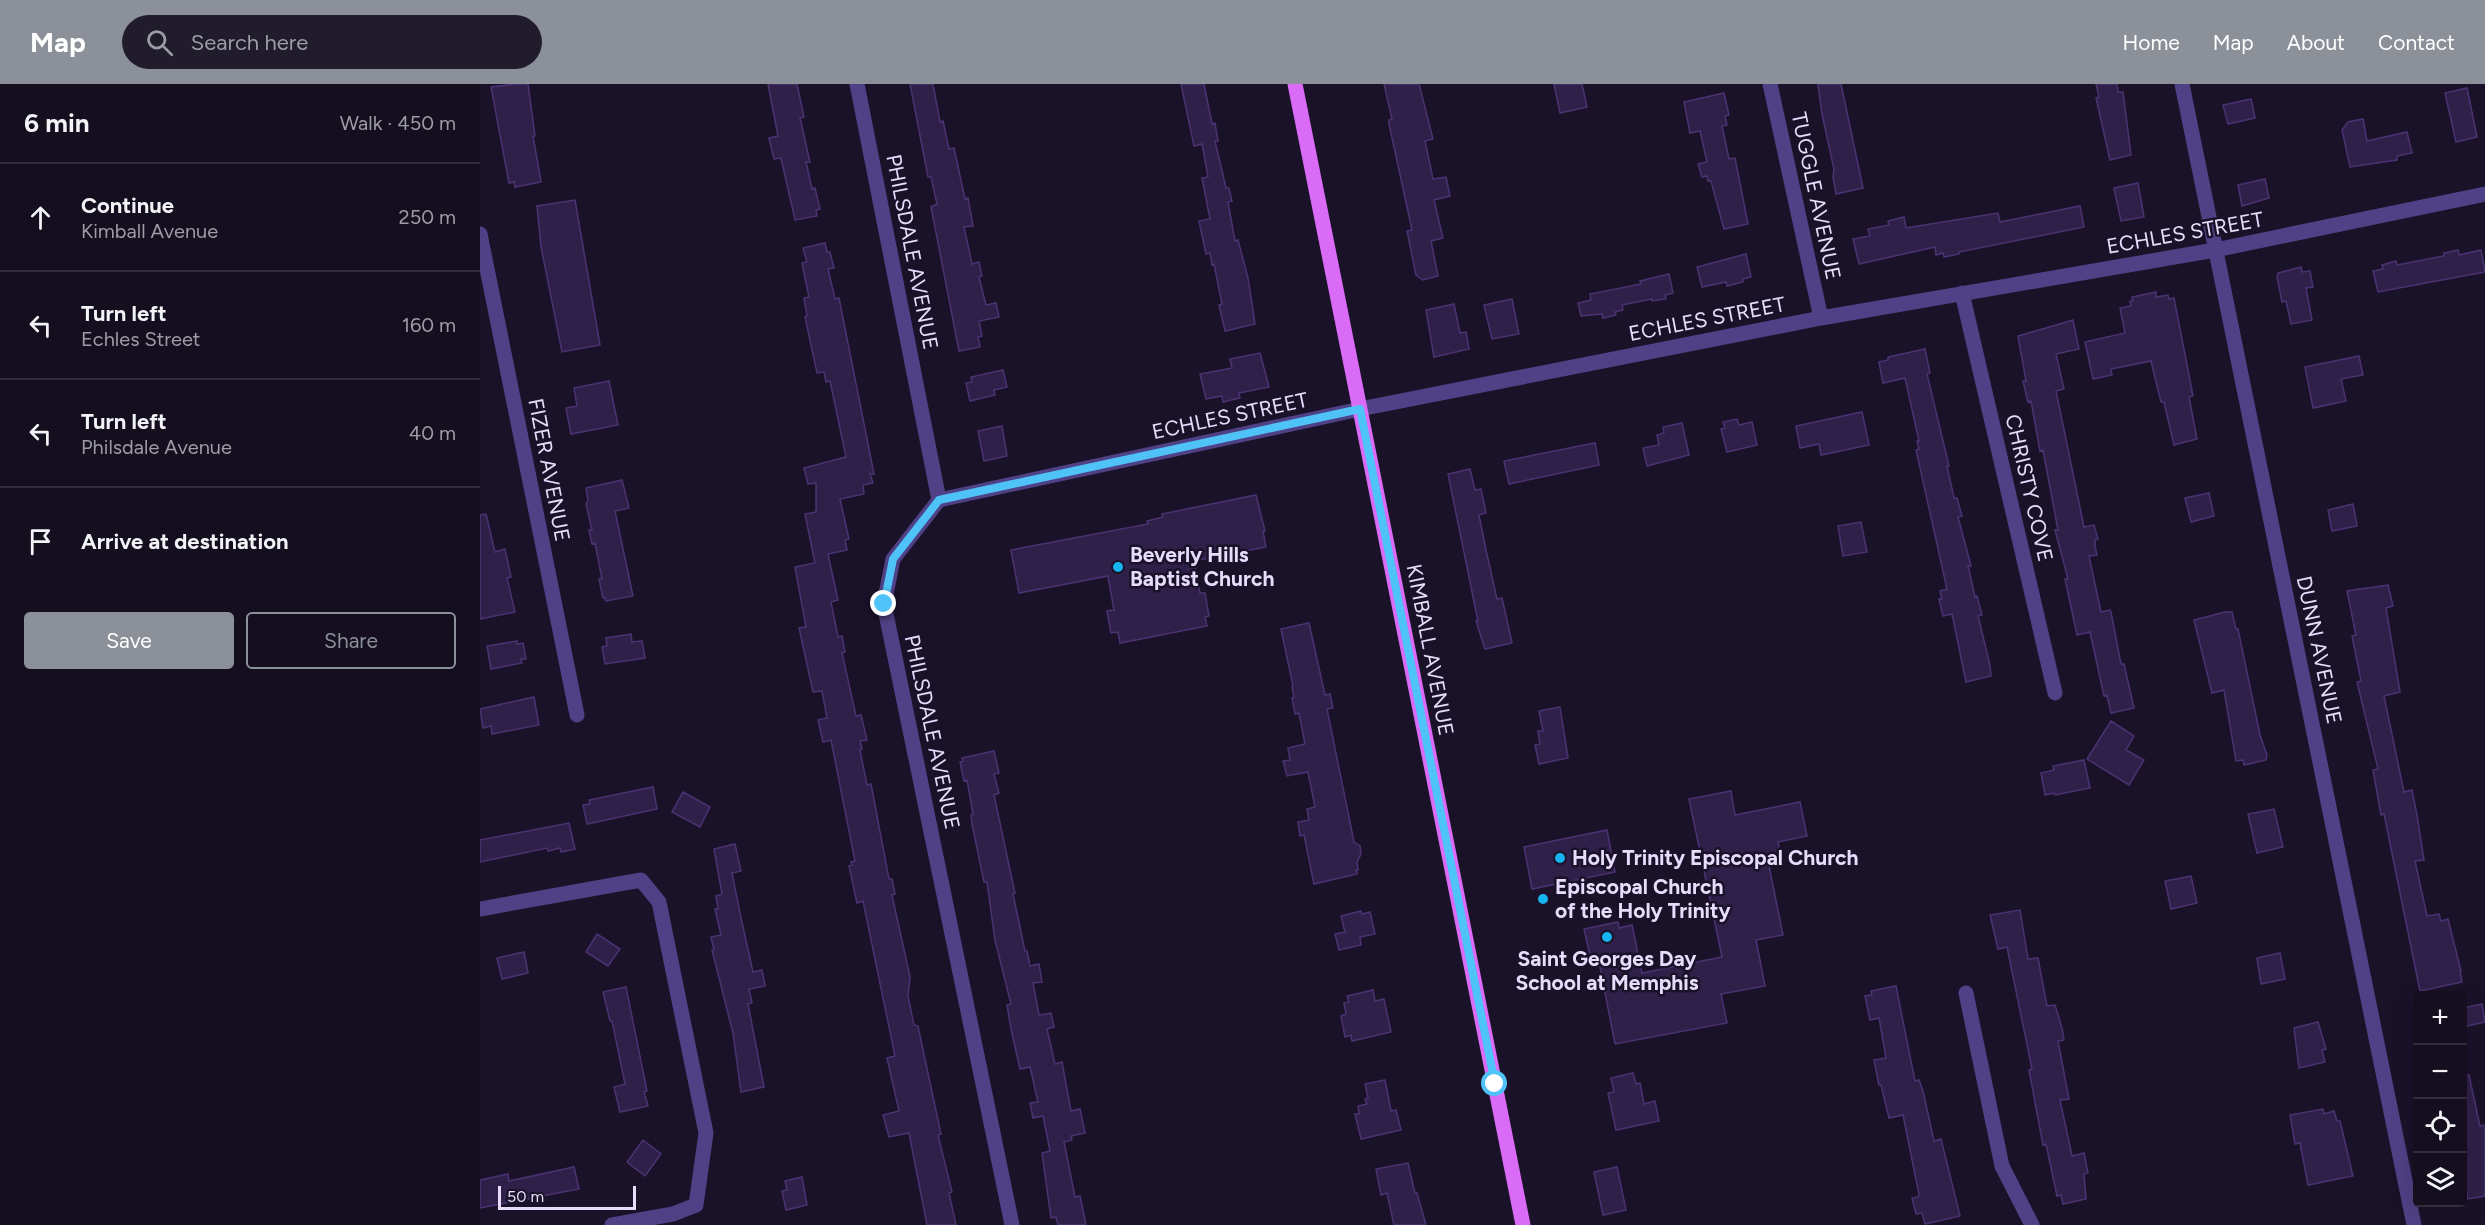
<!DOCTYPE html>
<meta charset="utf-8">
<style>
body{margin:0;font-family:Figtree,sans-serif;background:#211c2c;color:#f1f3f6}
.controls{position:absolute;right:18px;bottom:18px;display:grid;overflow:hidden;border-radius:6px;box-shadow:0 6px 24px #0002}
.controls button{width:54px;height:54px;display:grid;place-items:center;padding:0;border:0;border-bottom:2px solid #332e3d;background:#140e1f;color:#f1f3f6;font:30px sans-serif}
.scale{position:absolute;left:18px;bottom:15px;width:138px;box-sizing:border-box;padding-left:6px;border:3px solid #e6ddfd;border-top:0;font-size:16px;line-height:21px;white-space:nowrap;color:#e6ddfd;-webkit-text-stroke:4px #1a1229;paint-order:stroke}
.stop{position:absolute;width:18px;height:18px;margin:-14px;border:4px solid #4fc3f7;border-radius:50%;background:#fff}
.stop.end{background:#4fc3f7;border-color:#fff;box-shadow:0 2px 6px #0008}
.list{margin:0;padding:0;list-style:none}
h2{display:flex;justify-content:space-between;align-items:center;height:78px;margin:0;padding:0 24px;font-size:26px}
h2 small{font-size:20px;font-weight:400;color:#9d9ca4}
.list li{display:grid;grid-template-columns:39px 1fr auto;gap:18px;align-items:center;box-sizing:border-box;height:108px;padding:0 24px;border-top:2px solid #332e3d}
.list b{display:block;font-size:22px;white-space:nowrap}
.list p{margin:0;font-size:20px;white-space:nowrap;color:#9d9ca4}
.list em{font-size:20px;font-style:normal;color:#9d9ca4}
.actions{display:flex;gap:12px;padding:18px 24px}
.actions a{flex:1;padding:14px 0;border:2px solid #8c9099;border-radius:6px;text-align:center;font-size:21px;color:#8c9099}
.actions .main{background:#8c9099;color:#fff}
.icon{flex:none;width:33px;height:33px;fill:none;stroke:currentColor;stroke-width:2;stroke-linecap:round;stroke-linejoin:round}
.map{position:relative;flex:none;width:2005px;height:1141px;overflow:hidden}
header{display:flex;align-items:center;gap:36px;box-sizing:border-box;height:84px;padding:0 30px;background:#8c9099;color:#fff}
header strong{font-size:28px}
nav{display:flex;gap:33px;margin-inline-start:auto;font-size:21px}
.search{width:420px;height:54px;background:#211c2c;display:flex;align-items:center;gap:15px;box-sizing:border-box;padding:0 21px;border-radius:33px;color:#9d9ca4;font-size:22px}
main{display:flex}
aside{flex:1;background:#140e1f}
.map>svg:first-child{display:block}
.building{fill:#2f2049;stroke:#4b3373;stroke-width:1.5}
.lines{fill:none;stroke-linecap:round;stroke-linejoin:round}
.minor{stroke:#4f4185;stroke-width:15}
.major{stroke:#da6bf6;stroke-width:15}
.route{stroke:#4fc3f7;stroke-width:8}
.poi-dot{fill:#16b4f0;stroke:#1a1229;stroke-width:2}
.labels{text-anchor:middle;stroke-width:5;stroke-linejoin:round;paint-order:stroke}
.street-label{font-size:21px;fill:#e6ddfd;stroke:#1a1229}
.poi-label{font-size:21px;font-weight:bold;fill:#e6ddfd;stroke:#1a1229;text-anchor:start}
</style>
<header>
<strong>Map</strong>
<div class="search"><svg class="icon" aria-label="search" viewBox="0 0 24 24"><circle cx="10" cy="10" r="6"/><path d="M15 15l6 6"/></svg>Search here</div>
<nav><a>Home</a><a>Map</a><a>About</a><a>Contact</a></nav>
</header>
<main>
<aside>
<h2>6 min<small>Walk · 450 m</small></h2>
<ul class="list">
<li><svg class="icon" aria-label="ahead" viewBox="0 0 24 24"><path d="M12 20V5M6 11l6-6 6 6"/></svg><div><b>Continue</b><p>Kimball Avenue</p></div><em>250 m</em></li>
<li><svg class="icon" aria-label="left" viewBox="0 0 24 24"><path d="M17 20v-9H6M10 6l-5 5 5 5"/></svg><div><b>Turn left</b><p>Echles Street</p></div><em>160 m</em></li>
<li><svg class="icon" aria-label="left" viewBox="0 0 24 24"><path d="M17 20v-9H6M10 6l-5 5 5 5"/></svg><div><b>Turn left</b><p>Philsdale Avenue</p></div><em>40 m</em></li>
<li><svg class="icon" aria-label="arrive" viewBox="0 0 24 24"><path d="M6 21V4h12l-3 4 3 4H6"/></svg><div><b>Arrive at destination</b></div></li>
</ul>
<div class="actions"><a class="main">Save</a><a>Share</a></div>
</aside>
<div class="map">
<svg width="2005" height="1141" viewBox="0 0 2005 1141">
<rect width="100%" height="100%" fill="#1a1229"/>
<path class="building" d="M 37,0 L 48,0 L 55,52 L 53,52 L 61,98 L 35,103 L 34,98 L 29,99 L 11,3 Z
M 288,0 L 317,0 L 324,33 L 320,34 L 330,78 L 326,78 L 332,105 L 335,104 L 340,125 L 336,126 L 337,132 L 315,136 L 301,74 L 294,75 L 289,54 L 298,52 Z
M 430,0 L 453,0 L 460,38 L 463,37 L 469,65 L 474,64 L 485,115 L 488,114 L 493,142 L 484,143 L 492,180 L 499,178 L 502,192 L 499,193 L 506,221 L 516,219 L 519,233 L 499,237 L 502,252 L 498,253 L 500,263 L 479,267 L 451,123 L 457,120 L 451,93 L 448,93 Z
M 701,0 L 724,0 L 732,40 L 735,39 L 738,57 L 735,57 L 746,104 L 749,104 L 752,117 L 748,118 L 755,157 L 758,156 L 768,194 L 775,240 L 745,247 L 739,221 L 742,220 L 734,180 L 732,181 L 730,169 L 726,170 L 719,137 L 730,135 L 722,94 L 728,93 L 722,60 L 714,62 Z
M 904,0 L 939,0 L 953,55 L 945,57 L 953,95 L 966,93 L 970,112 L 954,116 L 963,154 L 951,157 L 958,192 L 943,196 L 936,191 L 927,147 L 932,146 L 909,40 L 909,36 L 912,35 Z
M 1074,0 L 1102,0 L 1107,23 L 1080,29 Z
M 1338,0 L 1361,0 L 1383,104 L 1356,110 L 1353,93 L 1354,85 L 1342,30 Z
M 1616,0 L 1637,0 L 1638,8 L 1643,8 L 1651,71 L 1630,76 L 1616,14 L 1619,13 Z
M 1987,4 L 1997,53 L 1976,58 L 1965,9 Z
M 1244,9 L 1249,31 L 1245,32 L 1247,41 L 1242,42 L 1249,75 L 1255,74 L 1268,140 L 1244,145 L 1231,97 L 1228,97 L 1227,92 L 1222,93 L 1218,80 L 1227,78 L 1220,47 L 1210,49 L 1204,18 Z
M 1771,15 L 1775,34 L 1748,40 L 1743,21 Z
M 1883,35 L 1887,57 L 1927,48 L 1932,69 L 1917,72 L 1917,76 L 1870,83 L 1862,46 L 1868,38 Z
M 1785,95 L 1789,114 L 1762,122 L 1758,101 Z
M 1658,99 L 1664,133 L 1641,137 L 1634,104 Z
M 95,116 L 120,261 L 82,268 L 61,163 L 57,122 Z
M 1600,122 L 1604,143 L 1479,168 L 1479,170 L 1464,173 L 1463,169 L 1456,171 L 1455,163 L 1379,180 L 1373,155 L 1390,152 L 1388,145 L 1409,141 L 1408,137 L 1424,133 L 1426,144 L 1518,129 L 1520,138 Z
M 345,159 L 347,168 L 350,168 L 354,184 L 348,185 L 355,215 L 359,214 L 394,390 L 390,390 L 393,399 L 383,401 L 384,410 L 360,415 L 369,455 L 365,456 L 367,466 L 348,470 L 358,516 L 351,518 L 358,553 L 362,552 L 365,568 L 362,569 L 376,632 L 381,631 L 387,656 L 380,657 L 382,665 L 380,666 L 387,701 L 391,700 L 409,795 L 412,795 L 415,810 L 412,811 L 430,893 L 428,912 L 434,941 L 438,942 L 461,1050 L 458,1051 L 472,1108 L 469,1109 L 476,1141 L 447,1141 L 429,1049 L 409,1053 L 403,1031 L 419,1027 L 407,974 L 415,972 L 383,817 L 377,819 L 369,782 L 372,781 L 371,778 L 375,777 L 351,656 L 343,658 L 338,636 L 347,634 L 342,607 L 333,608 L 319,544 L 326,543 L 315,483 L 335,479 L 325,430 L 336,428 L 336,399 L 328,400 L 324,384 L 366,373 L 350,297 L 346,298 L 344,288 L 337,289 L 325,233 L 327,232 L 324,214 L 329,213 L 322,179 L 327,178 L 323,164 Z
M 1978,166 L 1979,171 L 2001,166 L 2005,188 L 1898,208 L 1893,187 L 1903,185 L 1902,181 L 1916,177 L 1917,181 L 1964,172 L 1964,169 Z
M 1266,170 L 1271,193 L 1263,195 L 1263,198 L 1247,202 L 1246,198 L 1222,203 L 1217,183 Z
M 1821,183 L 1822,188 L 1830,187 L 1833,203 L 1826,204 L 1832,236 L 1811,240 L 1806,217 L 1802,218 L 1797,193 L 1798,189 Z
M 1189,190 L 1193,209 L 1185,211 L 1186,215 L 1172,217 L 1172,215 L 1142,221 L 1143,226 L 1135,228 L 1136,231 L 1123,234 L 1122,230 L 1101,232 L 1098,219 L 1111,216 L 1110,210 L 1161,200 L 1160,197 Z
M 1676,208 L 1676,213 L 1688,211 L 1689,215 L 1694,214 L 1713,312 L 1709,313 L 1717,355 L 1694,361 L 1684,318 L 1681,318 L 1671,277 L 1631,285 L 1632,291 L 1613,295 L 1605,258 L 1645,249 L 1640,224 L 1651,222 L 1650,217 L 1653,217 L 1652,213 Z
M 1032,215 L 1039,250 L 1012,255 L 1004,221 Z
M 974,220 L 980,249 L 986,248 L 989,265 L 954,273 L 946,226 Z
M 1593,236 L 1599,265 L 1576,270 L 1584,305 L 1576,307 L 1604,443 L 1614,441 L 1618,455 L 1615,456 L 1615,462 L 1617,471 L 1609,472 L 1621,528 L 1630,526 L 1631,528 L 1641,580 L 1644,580 L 1654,624 L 1631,629 L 1627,611 L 1624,612 L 1610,548 L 1597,551 L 1585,495 L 1588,495 L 1575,446 L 1578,446 L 1563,366 L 1560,367 L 1551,317 L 1548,318 L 1543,297 L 1546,297 L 1538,252 Z
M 1445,265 L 1450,289 L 1447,290 L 1469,382 L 1467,382 L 1474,414 L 1477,414 L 1482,432 L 1478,433 L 1491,482 L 1488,482 L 1495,513 L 1497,512 L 1502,531 L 1498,532 L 1510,581 L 1511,592 L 1486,598 L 1472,530 L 1463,532 L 1459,515 L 1462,515 L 1460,507 L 1467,505 L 1436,366 L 1439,365 L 1437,357 L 1439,357 L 1425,294 L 1403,299 L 1399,278 L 1408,276 L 1408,273 Z
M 780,269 L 789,303 L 759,309 L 760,314 L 743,318 L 742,312 L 726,315 L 720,290 L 752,284 L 750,275 Z
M 1879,272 L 1883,291 L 1861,295 L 1866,317 L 1833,324 L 1825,283 Z
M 523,286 L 527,303 L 514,306 L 515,311 L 490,317 L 486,299 L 492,298 L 491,293 Z
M 129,297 L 138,341 L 91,350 L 86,324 L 97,322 L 94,304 Z
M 1382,328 L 1389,361 L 1341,371 L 1339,360 L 1320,364 L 1316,342 Z
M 1257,335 L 1259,341 L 1272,338 L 1277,361 L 1247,368 L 1241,345 L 1245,344 L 1243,338 Z
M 1202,339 L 1209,371 L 1167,382 L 1163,364 L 1179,361 L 1177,351 L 1184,349 L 1183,343 Z
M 522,342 L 527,372 L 504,377 L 498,347 Z
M 1115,359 L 1119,381 L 1029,400 L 1024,377 Z
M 990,385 L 995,406 L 1001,405 L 1006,429 L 999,431 L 1006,466 L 1017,515 L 1022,514 L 1032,559 L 1005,565 L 996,537 L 998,537 L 968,390 Z
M 142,396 L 149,424 L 135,427 L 153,512 L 126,517 L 125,514 L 123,514 L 119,495 L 122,495 L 115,459 L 112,460 L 109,446 L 112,446 L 106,420 L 108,416 L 106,404 Z
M 1729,409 L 1734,432 L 1711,438 L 1705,414 Z
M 776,411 L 785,447 L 783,447 L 786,463 L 714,477 L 720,509 L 725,509 L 729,532 L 725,533 L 727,542 L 640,559 L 638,548 L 631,549 L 627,527 L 634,526 L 628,492 L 539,509 L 531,466 L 668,440 L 667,437 L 683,433 L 682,430 Z
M 1873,420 L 1877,442 L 1852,447 L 1848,426 Z
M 6,430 L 15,468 L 25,465 L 31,493 L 27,494 L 35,528 L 0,535 L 0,431 Z
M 1381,438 L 1387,468 L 1363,472 L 1358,442 Z
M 1908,501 L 1913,522 L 1906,524 L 1920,608 L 1904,612 L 1924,708 L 1932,706 L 1937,731 L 1944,776 L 1935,777 L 1947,832 L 1959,830 L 1961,837 L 1968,835 L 1981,887 L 1980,887 L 1982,898 L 1940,907 L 1904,730 L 1901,731 L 1893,686 L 1898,685 L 1877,598 L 1881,597 L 1872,552 L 1876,551 L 1867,507 Z
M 1745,528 L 1752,528 L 1756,545 L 1758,545 L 1780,651 L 1787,671 L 1786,676 L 1764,681 L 1763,676 L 1756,677 L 1744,606 L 1732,609 L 1714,536 Z
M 829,539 L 845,611 L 850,610 L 853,624 L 847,625 L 874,758 L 880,762 L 881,770 L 877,778 L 878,786 L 876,786 L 877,790 L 834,800 L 824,751 L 820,752 L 818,738 L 829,736 L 827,725 L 835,723 L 828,688 L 807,692 L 803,677 L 810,676 L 808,664 L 825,660 L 819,629 L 815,630 L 812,614 L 814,613 L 812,603 L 813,602 L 801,545 Z
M 151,550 L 152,558 L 162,557 L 165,574 L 125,580 L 122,563 L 127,562 L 126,554 Z
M 37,557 L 37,560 L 43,559 L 46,575 L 41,575 L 42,579 L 11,585 L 7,562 Z
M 54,613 L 59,641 L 12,650 L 11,642 L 3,644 L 0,625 Z
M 1080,623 L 1088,674 L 1059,680 L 1055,661 L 1060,660 L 1058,647 L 1063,647 L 1059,627 Z
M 1631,637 L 1654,652 L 1646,666 L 1664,676 L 1649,701 L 1607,675 Z
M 514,667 L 519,689 L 514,690 L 519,709 L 514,711 L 535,809 L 533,810 L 545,867 L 547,867 L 550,882 L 559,880 L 562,898 L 553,899 L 559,931 L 571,929 L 574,943 L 567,945 L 575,980 L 582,978 L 591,1027 L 600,1025 L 605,1049 L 591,1052 L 592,1056 L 584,1058 L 595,1113 L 600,1112 L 606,1141 L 578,1141 L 576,1133 L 571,1134 L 562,1069 L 570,1067 L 563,1032 L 553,1034 L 550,1019 L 558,1018 L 550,983 L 540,985 L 531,945 L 527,921 L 531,920 L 515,856 L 507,798 L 504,798 L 492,740 L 491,731 L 493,730 L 487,696 L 484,697 L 480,678 L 483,677 L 482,674 Z
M 1604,676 L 1610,704 L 1575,711 L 1574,709 L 1565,711 L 1561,689 L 1574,686 L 1573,682 Z
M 173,703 L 177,725 L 107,740 L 103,721 L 110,720 L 109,716 Z
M 1251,707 L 1255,731 L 1320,718 L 1327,752 L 1298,758 L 1301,775 L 1288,777 L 1303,851 L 1276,856 L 1285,902 L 1241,910 L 1247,939 L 1135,960 L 1119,878 L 1112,880 L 1104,845 L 1138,838 L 1139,844 L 1152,841 L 1162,889 L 1242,873 L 1209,715 Z
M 203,708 L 230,723 L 220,743 L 192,728 Z
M 1794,725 L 1803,763 L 1777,769 L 1768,730 Z
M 89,739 L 95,765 L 81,768 L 80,764 L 68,767 L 67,764 L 0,778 L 0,756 Z
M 1127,746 L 1135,788 L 1052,805 L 1044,763 Z
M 255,760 L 261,787 L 252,789 L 261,834 L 273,888 L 282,886 L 285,902 L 269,905 L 272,919 L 268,920 L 284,1003 L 261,1008 L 253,949 L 232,866 L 234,866 L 231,853 L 241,851 L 235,825 L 238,825 L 236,812 L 242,810 L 234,765 Z
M 1711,792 L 1717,819 L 1691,825 L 1685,797 Z
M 1540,826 L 1548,875 L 1558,874 L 1567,922 L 1575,921 L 1582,944 L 1584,956 L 1578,957 L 1589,1015 L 1580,1016 L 1592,1072 L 1604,1069 L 1608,1089 L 1604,1090 L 1606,1115 L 1583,1120 L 1581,1111 L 1577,1112 L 1566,1060 L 1563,1061 L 1549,986 L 1552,985 L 1527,863 L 1518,865 L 1510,831 Z
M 881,827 L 882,830 L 890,828 L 895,850 L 880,853 L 881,861 L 859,866 L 855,850 L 865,848 L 861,832 Z
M 117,850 L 140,865 L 128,882 L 106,868 Z
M 44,868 L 48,889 L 22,895 L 17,874 Z
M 1800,869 L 1805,895 L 1781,900 L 1777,874 Z
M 1416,902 L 1435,997 L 1439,996 L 1443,1007 L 1454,1057 L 1461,1055 L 1480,1132 L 1445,1140 L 1442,1129 L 1436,1130 L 1432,1114 L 1438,1113 L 1439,1110 L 1423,1031 L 1409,1034 L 1401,1001 L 1399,1001 L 1394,976 L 1406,974 L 1399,934 L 1390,936 L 1385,912 L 1392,911 L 1391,907 Z
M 146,903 L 167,1007 L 164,1008 L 168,1022 L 140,1028 L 134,1003 L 145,1000 L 132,937 L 130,937 L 123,908 Z
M 893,906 L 895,917 L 904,915 L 911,948 L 872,957 L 871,951 L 865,953 L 861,932 L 866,930 L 864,919 L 869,918 L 867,912 Z
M 2002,920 L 2005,938 L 1983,943 L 1983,924 Z
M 1838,938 L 1846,965 L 1842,966 L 1845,978 L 1819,984 L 1814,944 Z
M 1153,989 L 1156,1000 L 1160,999 L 1164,1020 L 1175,1017 L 1179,1037 L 1136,1046 L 1128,1009 L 1134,1008 L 1131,994 Z
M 1989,991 L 2000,1042 L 2005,1041 L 2005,1112 L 1988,1115 L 1986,1106 L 1983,1107 L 1983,992 Z
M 905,996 L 911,1027 L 916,1026 L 921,1046 L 881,1055 L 875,1030 L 879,1030 L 878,1022 L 887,1020 L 885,1015 L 888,1014 L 885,1000 Z
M 1843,1025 L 1844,1030 L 1854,1027 L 1857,1037 L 1860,1037 L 1873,1092 L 1828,1101 L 1820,1059 L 1815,1060 L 1810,1031 Z
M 163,1056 L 181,1070 L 165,1092 L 147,1078 Z
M 928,1079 L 935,1109 L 937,1109 L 946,1141 L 914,1141 L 907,1109 L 901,1111 L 896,1085 Z
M 94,1083 L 99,1105 L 0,1124 L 0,1096 L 28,1090 L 29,1097 Z
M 1137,1083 L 1146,1126 L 1123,1131 L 1114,1088 Z
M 322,1093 L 327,1121 L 306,1126 L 302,1107 L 307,1106 L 305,1097 Z"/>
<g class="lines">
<path class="minor" d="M 377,0 L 459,416 L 413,475 L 404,520 L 532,1141
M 1290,0 L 1341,234
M 1702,0 L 1934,1141
M 0,150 L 97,631
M 1482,209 L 1575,609
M 459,416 L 880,325 L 1341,234 L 1735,166 L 2005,110
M 0,825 L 161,796 L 179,818 L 226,1049 L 216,1121 L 193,1130 L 132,1141
M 1486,909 L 1522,1082 L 1552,1141"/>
<path class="major" d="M 815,0 L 1043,1141"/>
</g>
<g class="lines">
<path class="route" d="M 404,520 L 413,475 L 459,416 L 880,325 L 1015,1000"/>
</g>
<g class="poi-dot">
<circle cx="638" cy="483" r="6"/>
<circle cx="1080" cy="774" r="6"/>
<circle cx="1063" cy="815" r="6"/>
<circle cx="1127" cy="853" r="6"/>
</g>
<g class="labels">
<g class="street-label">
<text transform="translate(1336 112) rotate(78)" y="7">TUGGLE AVENUE</text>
<text transform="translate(1705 149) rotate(-10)" y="7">ECHLES STREET</text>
<text transform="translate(432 168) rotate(79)" y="7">PHILSDALE AVENUE</text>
<text transform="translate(1227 235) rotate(-11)" y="7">ECHLES STREET</text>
<text transform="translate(750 332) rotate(-12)" y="7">ECHLES STREET</text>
<text transform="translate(69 386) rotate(79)" y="7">FIZER AVENUE</text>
<text transform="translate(1549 404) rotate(77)" y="7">CHRISTY COVE</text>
<text transform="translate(950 566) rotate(79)" y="7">KIMBALL AVENUE</text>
<text transform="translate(1839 566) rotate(78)" y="7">DUNN AVENUE</text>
<text transform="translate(452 648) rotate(78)" y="7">PHILSDALE AVENUE</text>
</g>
<g class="poi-label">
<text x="650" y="478">Beverly Hills<tspan x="650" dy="24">Baptist Church</tspan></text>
<text x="1092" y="781">Holy Trinity Episcopal Church</text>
<text x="1075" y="810">Episcopal Church<tspan x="1075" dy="24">of the Holy Trinity</tspan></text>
<text x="1127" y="882" text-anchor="middle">Saint Georges Day<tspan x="1127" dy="24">School at Memphis</tspan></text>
</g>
</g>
</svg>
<div class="controls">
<button>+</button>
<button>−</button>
<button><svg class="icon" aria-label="locate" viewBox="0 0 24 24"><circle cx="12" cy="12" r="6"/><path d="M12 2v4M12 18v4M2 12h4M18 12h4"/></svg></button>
<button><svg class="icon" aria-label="layers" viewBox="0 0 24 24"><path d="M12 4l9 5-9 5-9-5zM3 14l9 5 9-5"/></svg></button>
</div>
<div class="scale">50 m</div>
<div class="stop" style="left:1015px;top:1000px"></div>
<div class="stop end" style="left:404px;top:520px"></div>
</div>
</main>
